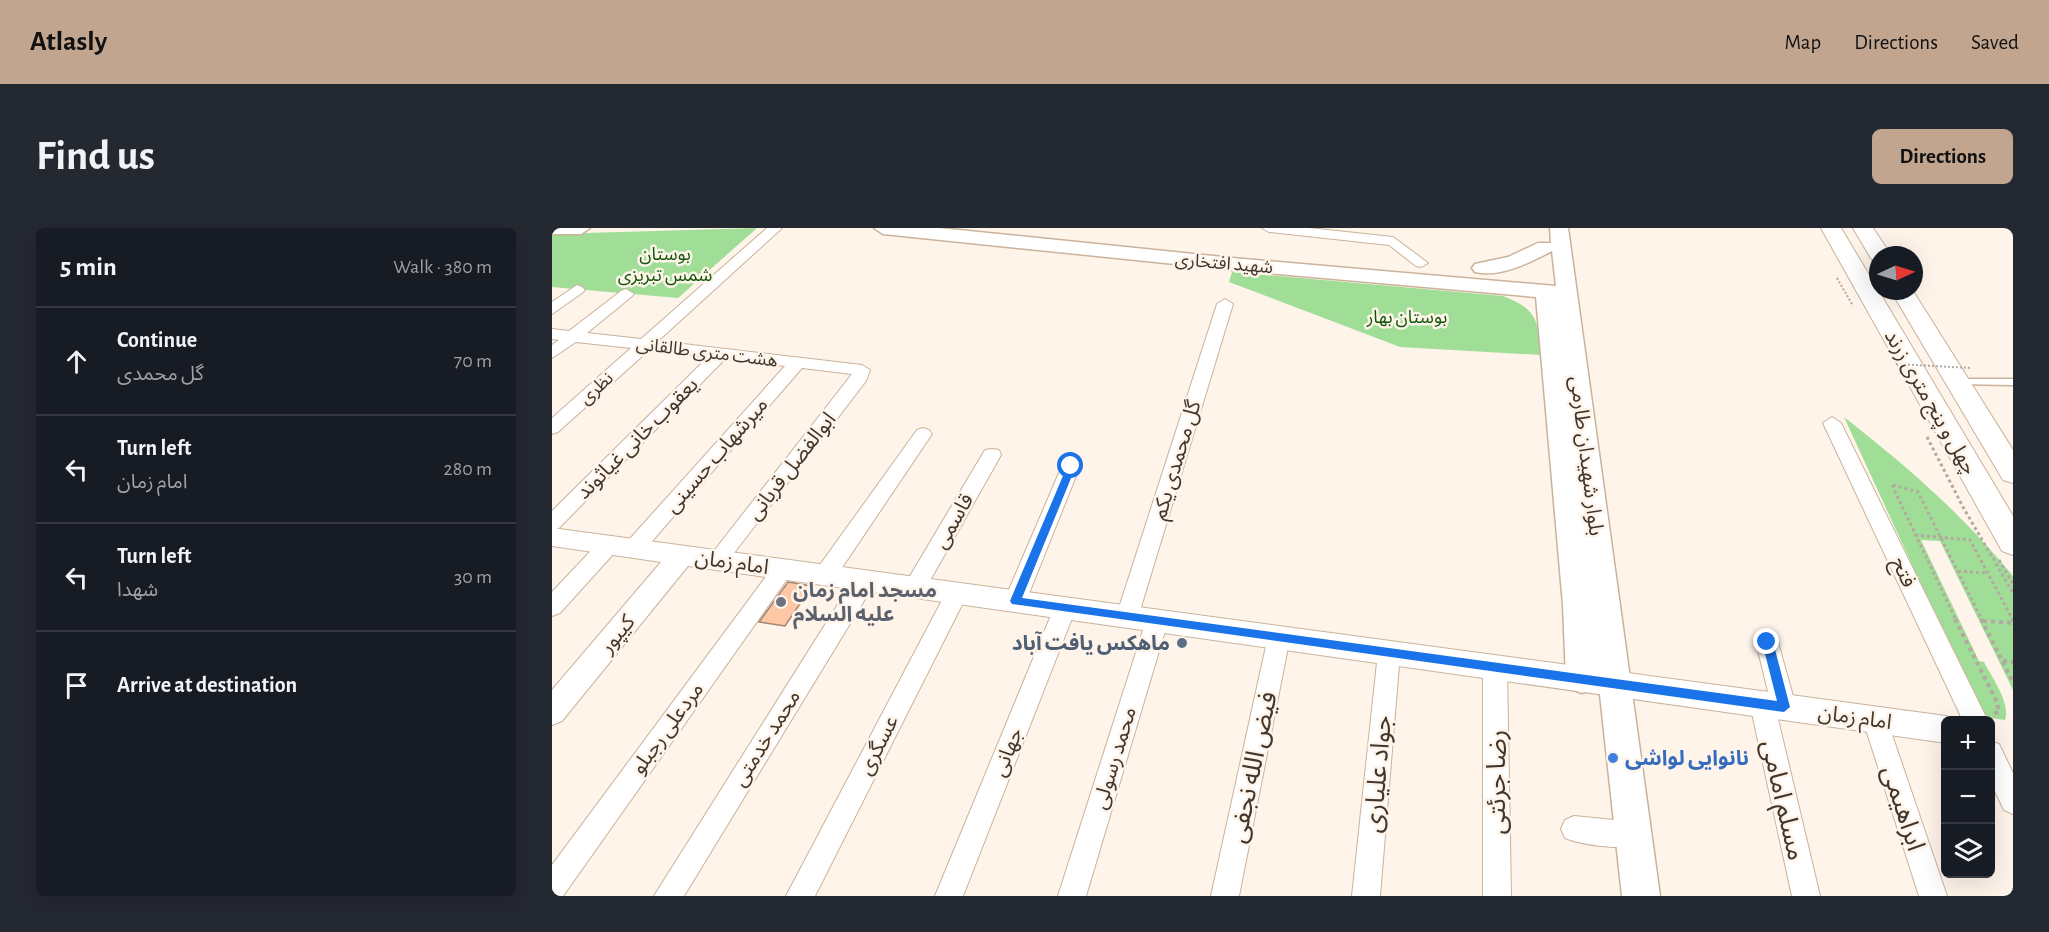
<!DOCTYPE html>
<meta charset="utf-8">
<style>
body{margin:0;font-family:"Alegreya Sans","Noto Sans Arabic",sans-serif;background:#242831;color:#f1f3f6}
.controls{position:absolute;right:18px;bottom:18px;display:grid;overflow:hidden;border-radius:9px;box-shadow:0 6px 24px #0002}
.controls button{width:54px;height:54px;display:grid;place-items:center;padding:0;border:0;border-bottom:2px solid #363941;background:#171b24;color:#f1f3f6;font:30px sans-serif}
.compass{position:absolute;left:1317px;top:18px;width:54px;height:54px;border-radius:50%;background:#171b24;box-shadow:0 6px 24px #0002;rotate:86deg}
.stop{position:absolute;width:18px;height:18px;margin:-14px;border:4px solid #1a73e8;border-radius:50%;background:#fff}
.stop.end{background:#1a73e8;border-color:#fff;box-shadow:0 2px 6px #0008}
.list{margin:0;padding:0;list-style:none}
h2{display:flex;justify-content:space-between;align-items:center;height:78px;margin:0;padding:0 24px;font-size:26px}
h2 small{font-size:20px;font-weight:400;color:#9ea1a6}
.list li{display:grid;grid-template-columns:39px 1fr auto;gap:18px;align-items:center;box-sizing:border-box;height:108px;padding:0 24px;border-top:2px solid #363941}
.list b{display:block;font-size:22px;white-space:nowrap}
.list p{margin:0;font-size:20px;white-space:nowrap;color:#9ea1a6}
.list em{font-size:20px;font-style:normal;color:#9ea1a6}
.icon{flex:none;width:33px;height:33px;fill:none;stroke:currentColor;stroke-width:2;stroke-linecap:round;stroke-linejoin:round}
.map{position:relative;flex:none;width:1461px;height:668px;overflow:hidden;border-radius:9px}
header{display:flex;align-items:center;gap:36px;box-sizing:border-box;height:84px;padding:0 30px;background:#c2a58f;color:#111}
header strong{font-size:28px}
nav{display:flex;gap:33px;margin-inline-start:auto;font-size:21px}
.intro{display:flex;align-items:center;justify-content:space-between;box-sizing:border-box;height:144px;padding:0 36px}
h1{margin:0;font-size:42px}
.button{padding:15px 27px;border-radius:9px;background:#c2a58f;color:#111;font-size:21px;font-weight:700}
main{display:flex;gap:36px;padding:0 36px}
aside{flex:1;background:#171b24;border-radius:9px;box-shadow:0 6px 24px #0002}
.map>svg:first-child{display:block}
.green{fill:#a0de98}
.building{fill:#fec8a6;stroke:#a18574;stroke-width:1.5}
.lines{fill:none;stroke-linecap:round;stroke-linejoin:round}
.service-casing{stroke:#cbb29b;stroke-width:3}
.minor-casing{stroke:#cbb29b;stroke-width:2}
.tertiary-casing{stroke:#cbb29b;stroke-width:2}
.secondary-casing{stroke:#cbb29b;stroke-width:3}
.primary-casing{stroke:#cbb29b;stroke-width:2}
.path-far2{stroke:#b3a99f;stroke-width:2;stroke-dasharray:2 2;stroke-linecap:butt}
.path-far1{stroke:#b3a99f;stroke-width:3;stroke-dasharray:3 3;stroke-linecap:butt}
.path{stroke:#b3a99f;stroke-width:4;stroke-dasharray:4 4;stroke-linecap:butt}
.service{fill:#fff;fill-rule:evenodd}
.minor{fill:#fff;fill-rule:evenodd}
.tertiary{fill:#fff;fill-rule:evenodd}
.secondary{fill:#fff;fill-rule:evenodd}
.primary{fill:#fff;fill-rule:evenodd}
.path-bridge{stroke:#b3a99f;stroke-width:2;stroke-dasharray:2 2;stroke-linecap:butt}
.route{fill:#1a73e8}
.worship-dot{fill:#6b7280;stroke:#fef4ea;stroke-width:2}
.service-dot{fill:#5c6f8a;stroke:#fef4ea;stroke-width:2}
.shop-dot{fill:#3f7fe0;stroke:#fef4ea;stroke-width:2}
.labels{text-anchor:middle;stroke-width:5;stroke-linejoin:round;paint-order:stroke}
.far-park-label{font-size:18px;fill:#11570a;stroke:#fef4ea}
.far-street-label{font-size:18px;fill:#40362d;stroke:#fef4ea}
.street-label{font-size:21px;fill:#40362d;stroke:#fef4ea}
.worship-label{font-size:21px;font-weight:bold;fill:#5b616d;stroke:#fef4ea;text-anchor:start}
.service-label{font-size:21px;font-weight:bold;fill:#4e5e75;stroke:#fef4ea;text-anchor:end}
.shop-label{font-size:21px;font-weight:bold;fill:#366cbe;stroke:#fef4ea;text-anchor:start}
.near-street-label{font-size:26px;fill:#40362d;stroke:#fef4ea}
</style>
<header>
<strong>Atlasly</strong>
<nav><a>Map</a><a>Directions</a><a>Saved</a></nav>
</header>
<div class="intro"><h1>Find us</h1><a class="button">Directions</a></div>
<main>
<aside>
<h2>5 min<small>Walk · 380 m</small></h2>
<ul class="list">
<li><svg class="icon" aria-label="ahead" viewBox="0 0 24 24"><path d="M12 20V5M6 11l6-6 6 6"/></svg><div><b>Continue</b><p>گل محمدی</p></div><em>70 m</em></li>
<li><svg class="icon" aria-label="left" viewBox="0 0 24 24"><path d="M17 20v-9H6M10 6l-5 5 5 5"/></svg><div><b>Turn left</b><p>امام زمان</p></div><em>280 m</em></li>
<li><svg class="icon" aria-label="left" viewBox="0 0 24 24"><path d="M17 20v-9H6M10 6l-5 5 5 5"/></svg><div><b>Turn left</b><p>شهدا</p></div><em>30 m</em></li>
<li><svg class="icon" aria-label="arrive" viewBox="0 0 24 24"><path d="M6 21V4h12l-3 4 3 4H6"/></svg><div><b>Arrive at destination</b></div></li>
</ul>
</aside>
<div class="map">
<svg width="1461" height="668" viewBox="0 0 1461 668">
<rect width="100%" height="100%" fill="#fef4ea"/>
<path class="green" d="M 205,0 L 126,70 L 0,59 L 0,6 Z
M 680,44 L 951,68 C 985,81 986,92 989,127 L 848,119 L 677,54 Z
M 1292,189 C 1357,240 1409,285 1461,348 L 1461,462 L 1388,313 L 1369,312 L 1427,433 L 1432,434 C 1439,448 1459,475 1453,492 L 1439,490 L 1427,482 Z"/>
<path class="building" d="M 236,354 L 260,358 L 233,398 L 207,394 Z"/>
<g class="lines">
<g class="service-casing">
<path id="service" d="M 1406,151 L 1461,151 L 1461,157 L 1403,156 L 1403,152 Z"/>
</g>
<g class="minor-casing">
<path id="minor" d="M 215,0 L 230,0 L 106,113 L 310,137 L 318,142 L 314,153 L 172,338 L 165,340 L 158,338 L 155,332 L 300,146 L 250,140 L 89,326 L 82,328 L 75,326 L 72,320 L 75,314 L 233,138 L 173,131 L 7,300 L 0,303 L 0,283 L 156,129 L 97,122 L 6,204 L 0,206 L 0,190 L 79,120 L 24,114 L 0,130 L 0,117 L 7,112 L 0,111 L 0,101 L 17,103 L 69,63 L 74,61 L 82,66 L 79,69 L 35,105 L 89,111 Z
M 710,0 L 757,0 L 841,9 L 876,35 L 869,39 L 864,38 L 837,17 L 717,4 Z
M 25,57 L 30,59 L 33,62 L 30,65 L 0,86 L 0,74 Z
M 673,71 L 681,76 L 586,389 L 583,395 L 575,398 L 567,395 L 564,389 L 665,76 Z
M 1280,189 L 1289,195 L 1436,493 L 1411,493 L 1271,195 Z
M 371,200 L 377,202 L 380,206 L 281,353 L 273,355 L 265,353 L 262,347 L 265,341 L 365,202 Z
M 440,221 L 447,222 L 449,227 L 371,365 L 363,368 L 355,365 L 352,359 L 355,353 L 433,222 Z
M 519,231 L 526,233 L 528,238 L 474,373 L 471,379 L 463,382 L 455,379 L 452,373 L 510,238 L 512,233 Z
M 57,309 L 64,311 L 67,317 L 64,323 L 8,385 L 0,388 L 0,364 L 50,311 Z
M 231,333 L 238,335 L 242,341 L 238,347 L 11,668 L 0,668 L 0,637 L 224,335 Z
M 313,344 L 321,346 L 324,352 L 321,358 L 132,668 L 102,668 L 305,346 Z
M 405,356 L 413,359 L 416,365 L 263,668 L 234,668 L 397,359 Z
M 513,371 L 521,374 L 524,380 L 411,668 L 383,668 L 502,380 L 505,374 Z
M 605,384 L 613,387 L 616,393 L 534,668 L 506,668 L 594,393 L 597,387 Z
M 727,400 L 735,402 L 738,409 L 687,668 L 659,668 L 716,409 L 719,402 Z
M 1215,404 L 1223,407 L 1226,414 L 1244,479 L 1241,487 L 1232,490 L 1225,487 L 1268,668 L 1240,668 L 1198,476 L 1202,468 L 1210,465 L 1217,468 L 1204,414 L 1207,407 Z
M 837,415 L 845,418 L 848,425 L 828,668 L 800,668 L 826,425 L 829,418 Z
M 943,429 L 951,432 L 955,439 L 959,668 L 931,668 L 931,439 L 935,432 Z
M 1323,481 L 1332,484 L 1335,492 L 1395,668 L 1367,668 L 1311,492 L 1314,484 Z
M 1438,513 L 1447,516 L 1461,545 L 1461,586 L 1452,582 L 1438,553 Z
M 1022,588 L 1082,594 L 1091,598 L 1095,607 L 1091,616 C 1074,623 1030,617 1013,610 L 1009,601 L 1013,592 Z"/>
</g>
<g class="tertiary-casing">
<path id="tertiary" d="M 0,300 L 1394,488 L 1405,493 L 1394,493 L 1394,515 L 136,338 L 10,493 L 0,497 L 0,462 L 109,334 L 0,318 Z"/>
</g>
<g class="secondary-casing">
<path id="secondary" d="M 0,0 L 38,0 L 29,6 L 0,6 Z
M 322,0 L 387,0 L 681,30 L 1004,58 L 1000,23 C 979,34 948,50 923,44 L 920,40 L 923,36 L 956,29 L 986,15 L 999,15 L 998,0 L 1016,0 L 1108,668 L 1070,668 L 1045,439 L 1046,451 L 1041,461 L 1030,465 L 1019,461 L 1014,451 L 1011,377 L 984,69 L 681,42 L 331,6 Z"/>
</g>
<g class="primary-casing">
<path id="primary" d="M 1269,0 L 1289,0 L 1461,288 L 1461,327 L 1450,323 Z
M 1301,0 L 1321,0 L 1339,27 L 1326,27 L 1326,33 L 1320,32 Z
M 1339,63 L 1361,63 L 1461,222 L 1461,255 L 1451,252 Z"/>
</g>
<path class="path-far2" d="M 1285,50 L 1301,78"/>
<path class="path-far1" d="M 1375,209 L 1411,279 L 1461,365
M 1340,257 L 1404,392
M 1341,257 L 1366,264 L 1430,392
M 1363,307 L 1418,312 L 1461,392
M 1447,332 L 1461,356
M 1406,343 L 1436,345"/>
<path class="path" d="M 1403,391 L 1445,474 L 1447,484 L 1440,486
M 1429,391 L 1461,454
M 1460,391 L 1461,393
M 1431,393 L 1461,395
M 1451,433 L 1461,434"/>
<use href="#service" class="service"/>
<use href="#minor" class="minor"/>
<use href="#tertiary" class="tertiary"/>
<use href="#secondary" class="secondary"/>
<use href="#primary" class="primary"/>
<path class="path-bridge" d="M 1344,136 L 1419,140"/>
</g>
<path class="route" d="M 516,236 L 524,238 L 470,370 L 1225,473 L 1210,414 L 1215,410 L 1221,414 L 1238,479 L 1232,484 L 460,376 L 458,373 Z"/>
<circle class="worship-dot" cx="229" cy="374" r="6"/>
<circle class="service-dot" cx="630" cy="415" r="6"/>
<circle class="shop-dot" cx="1061" cy="530" r="6"/>
<g class="labels">
<g class="far-park-label">
<text x="113" y="32">بوستان<tspan x="113" dy="21">شمس تبریزی</tspan></text>
<text x="855" y="95">بوستان بهار</text>
</g>
<g class="far-street-label">
<text transform="translate(672 35) rotate(5)" y="6">شهید افتخاری</text>
<text transform="translate(155 124) rotate(7)" y="6">هشت متری طالقانی</text>
<text transform="translate(44 160) rotate(-42)" y="6">نظری</text>
</g>
<g class="street-label">
<text transform="translate(1379 174) rotate(60)" y="7">چهل و پنج متری زرند</text>
<text transform="translate(85 210) rotate(-45)" y="7">یعقوب خانی غیاثوند</text>
<text transform="translate(164 227) rotate(-49)" y="7">میرشهاب حسینی</text>
<text transform="translate(1035 228) rotate(83)" y="7">بلوار شهیدان طارمی</text>
<text transform="translate(624 232) rotate(-73)" y="7">گل محمدی یکم</text>
<text transform="translate(239 238) rotate(-52)" y="7">ابوالفضل قربانی</text>
<text transform="translate(401 293) rotate(-60)" y="7">قاسمی</text>
<text transform="translate(180 334) rotate(8)" y="7">امام زمان</text>
<text transform="translate(1352 344) rotate(64)" y="7">فتح</text>
<text transform="translate(65 406) rotate(-51)" y="7">کیپور</text>
<text transform="translate(1303 489) rotate(8)" y="7">امام زمان</text>
<text transform="translate(115 500) rotate(-54)" y="7">مردعلی رجبلو</text>
<text transform="translate(214 510) rotate(-58)" y="7">محمد خدمتی</text>
<text transform="translate(326 517) rotate(-63)" y="7">عسگری</text>
<text transform="translate(455 524) rotate(-68)" y="7">جهانی</text>
<text transform="translate(562 530) rotate(-73)" y="7">محمد رسولی</text>
</g>
<g class="worship-label">
<text x="241" y="369">مسجد امام زمان<tspan x="241" dy="24">علیه السلام</tspan></text>
</g>
<g class="service-label">
<text x="618" y="422">ماهکس یافت آباد</text>
</g>
<g class="shop-label">
<text x="1073" y="537">نانوایی لواشی</text>
</g>
<g class="near-street-label">
<text transform="translate(700 539) rotate(-78)" y="9">فیض الله نجفی</text>
<text transform="translate(825 546) rotate(-85)" y="9">جواد علیاری</text>
<text transform="translate(944 554) rotate(-90)" y="9">رضا جرئتی</text>
<text transform="translate(1232 572) rotate(77)" y="9">مسلم امامی</text>
<text transform="translate(1352 580) rotate(72)" y="9">ابراهیمی</text>
</g>
</g>
</svg>
<div class="controls">
<button>+</button>
<button>−</button>
<button><svg class="icon" aria-label="layers" viewBox="0 0 24 24"><path d="M12 4l9 5-9 5-9-5zM3 14l9 5 9-5"/></svg></button>
</div>
<svg class="compass" viewBox="-18 -18 36 36"><path d="M0-13l5 13h-10z" fill="#e53935"/><path d="M0 13l5-13h-10z" fill="#9ea1a6"/></svg>
<div class="stop" style="left:519px;top:238px"></div>
<div class="stop end" style="left:1215px;top:414px"></div>
</div>
</main>
